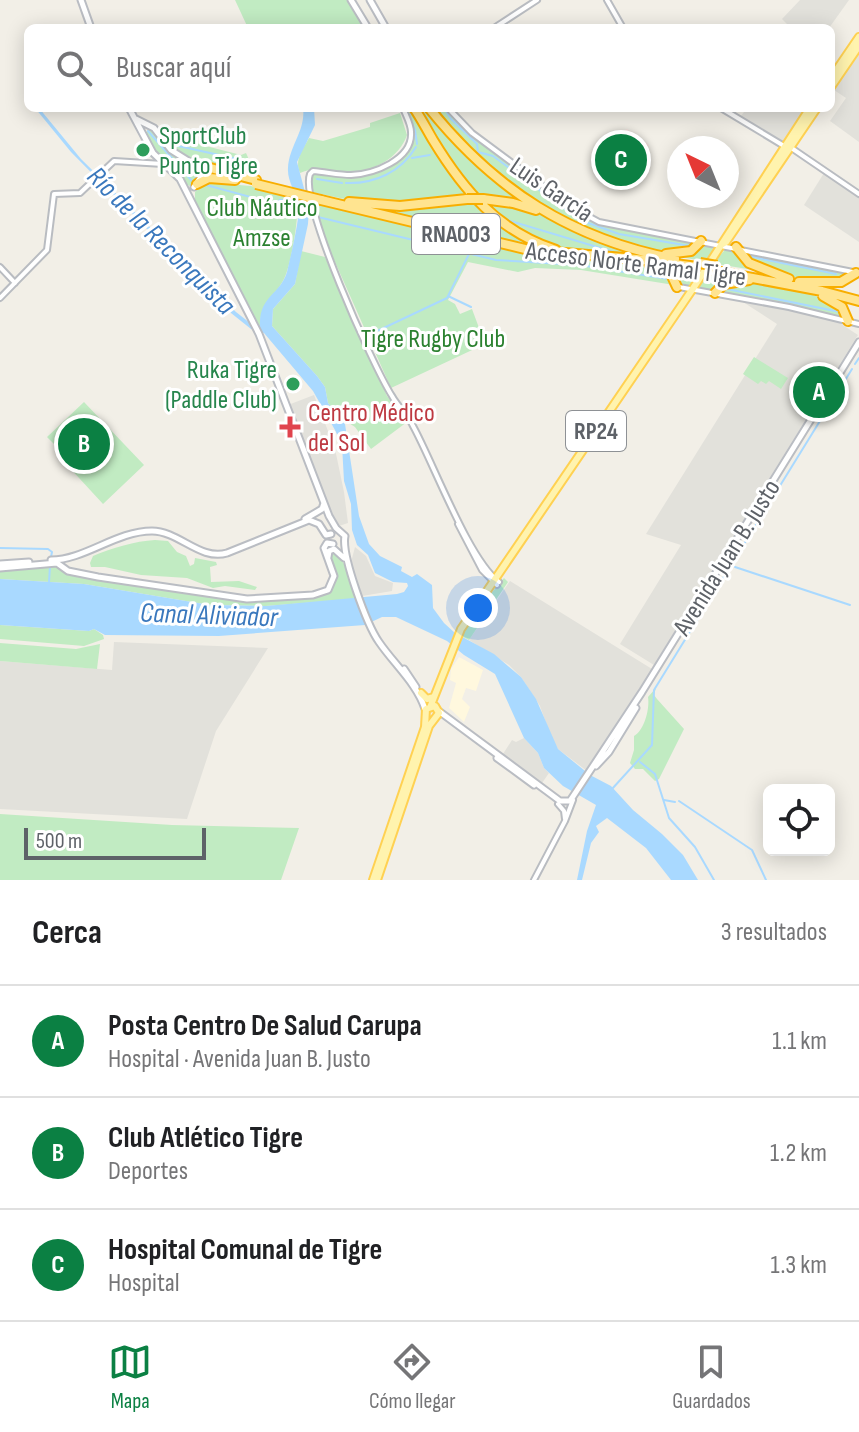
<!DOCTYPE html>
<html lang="es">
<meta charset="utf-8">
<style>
body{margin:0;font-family:"Sofia Sans Condensed",sans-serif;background:#f6f6f6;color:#202124}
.controls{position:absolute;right:24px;bottom:24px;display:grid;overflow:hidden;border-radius:12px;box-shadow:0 4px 20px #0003}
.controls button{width:72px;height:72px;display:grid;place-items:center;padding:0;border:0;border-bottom:2px solid #e0e0e0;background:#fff;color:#202124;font:40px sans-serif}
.compass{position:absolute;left:667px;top:136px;width:72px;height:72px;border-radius:50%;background:#fff;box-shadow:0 4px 20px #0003;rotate:317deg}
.scale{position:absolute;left:24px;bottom:20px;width:182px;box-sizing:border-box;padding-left:8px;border:4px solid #5e6268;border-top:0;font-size:22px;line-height:28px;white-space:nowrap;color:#5e6268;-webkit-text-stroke:6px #fff;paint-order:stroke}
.you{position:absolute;left:478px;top:608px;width:28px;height:28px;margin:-20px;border:6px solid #fff;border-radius:50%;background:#1a73e8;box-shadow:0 0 0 12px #1a73e833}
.badge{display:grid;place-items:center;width:52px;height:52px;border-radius:50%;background:#0b8043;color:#fff;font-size:26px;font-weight:700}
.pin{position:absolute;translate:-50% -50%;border:4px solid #fff;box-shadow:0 2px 8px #0006}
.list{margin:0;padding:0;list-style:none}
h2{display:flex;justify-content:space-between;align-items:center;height:104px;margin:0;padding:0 32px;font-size:34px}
h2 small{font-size:26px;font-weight:400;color:#757577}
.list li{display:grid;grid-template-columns:52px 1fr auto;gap:24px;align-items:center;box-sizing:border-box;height:112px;padding:0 32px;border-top:2px solid #e0e0e0}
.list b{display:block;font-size:30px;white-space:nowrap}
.list p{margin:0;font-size:26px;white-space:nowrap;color:#757577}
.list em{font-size:26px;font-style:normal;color:#757577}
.icon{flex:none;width:44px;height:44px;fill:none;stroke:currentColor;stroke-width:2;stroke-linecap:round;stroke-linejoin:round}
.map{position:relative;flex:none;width:859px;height:880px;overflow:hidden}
.search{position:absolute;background:#fff;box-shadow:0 4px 20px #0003;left:24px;right:24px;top:24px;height:88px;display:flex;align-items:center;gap:20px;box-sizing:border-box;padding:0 28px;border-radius:12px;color:#757577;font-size:30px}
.sheet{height:440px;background:#fff}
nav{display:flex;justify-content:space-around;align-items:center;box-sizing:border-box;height:112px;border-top:2px solid #e0e0e0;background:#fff;font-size:22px;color:#757577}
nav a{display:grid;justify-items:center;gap:4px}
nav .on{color:#0b8043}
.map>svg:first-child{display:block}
.commercial{fill:#fff8de}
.industrial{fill:#e2e1db}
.medical{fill:#fee6e3}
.green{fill:#c1ebc2}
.water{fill:#a9d9ff}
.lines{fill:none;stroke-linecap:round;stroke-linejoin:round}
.stream{stroke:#a9d9ff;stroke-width:2}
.tertiary-casing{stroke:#b9bcc1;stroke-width:8}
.secondary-casing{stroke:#babdc3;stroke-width:9}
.primary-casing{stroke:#ffd152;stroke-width:10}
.motorway-casing{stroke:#f8ae00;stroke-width:12}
.tertiary{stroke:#fff;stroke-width:4}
.secondary{stroke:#fff;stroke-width:5}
.primary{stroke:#fff3ae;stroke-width:6}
.motorway{stroke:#ffe490;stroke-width:8}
.motorway-bridge-casing{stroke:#f8ae00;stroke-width:12;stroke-linecap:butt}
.motorway-bridge{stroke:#ffe490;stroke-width:8}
.leisure-dot{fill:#2e9e5b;stroke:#fff;stroke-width:3}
.health-dot{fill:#e0444e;stroke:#fff;stroke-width:3}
.labels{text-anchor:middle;stroke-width:6;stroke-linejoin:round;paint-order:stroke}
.shield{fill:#fff;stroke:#8e9195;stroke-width:2}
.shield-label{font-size:24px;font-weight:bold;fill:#5e6268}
.leisure-label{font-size:26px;fill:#27864d;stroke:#fff;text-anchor:start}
.street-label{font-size:26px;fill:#5e6268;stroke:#fff}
.park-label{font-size:26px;fill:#2b8130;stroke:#fff}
.health-label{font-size:26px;fill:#be3a42;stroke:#fff;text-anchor:start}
.water-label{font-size:28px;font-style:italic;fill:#3a78bd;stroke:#fff}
</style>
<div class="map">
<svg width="859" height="880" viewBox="0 0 859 880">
<rect width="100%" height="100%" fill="#f2efe7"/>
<path class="commercial" d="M 459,657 L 483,670 L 476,691 L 466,688 L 462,699 L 470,707 L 464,722 L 449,708 L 456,683 L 450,680 L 451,669 Z"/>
<path class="industrial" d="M 800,0 L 849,0 L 829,28 L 791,28 L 782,19 Z
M 859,54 L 859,142 L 830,121 L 846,98 L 834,90 Z
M 747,108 L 809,108 L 783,144 L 741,116 Z
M 824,173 L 859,196 L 859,242 L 804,205 Z
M 745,301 L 824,317 L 838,322 L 858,335 L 654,665 L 620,644 L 681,545 L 646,534 L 777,324 L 743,302 Z
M 314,395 L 335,449 L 344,492 L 348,523 L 336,527 L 288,405 Z
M 355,547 L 366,556 L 375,576 L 393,583 L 392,591 L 362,596 L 350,566 Z
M 510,581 L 652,669 L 587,771 L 558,749 L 551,737 L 540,706 L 521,677 L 509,665 L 469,640 Z
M 114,642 L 268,648 L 216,731 L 187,819 L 0,809 L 0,661 L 112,670 Z
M 524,738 L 538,753 L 544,768 L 549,773 L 542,783 L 503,754 L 512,740 L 516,742 Z"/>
<path class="medical" d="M 627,129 L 649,145 L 631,172 L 632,175 L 616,183 L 598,149 Z"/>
<path class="green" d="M 235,0 L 348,0 L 365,28 L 248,28 Z
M 405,108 L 412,108 C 451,175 477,225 554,252 L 236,179 L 201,180 L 199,167 L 358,206 L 410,203 L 359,202 L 311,192 L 309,178 L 316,173 L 360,176 L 401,158 L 413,132 Z
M 422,108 L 427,108 L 528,204 L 498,202 L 537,213 L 595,241 L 643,256 L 555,249 L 494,217 L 447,160 Z
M 437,108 L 446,108 L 466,130 L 577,213 L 623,230 L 694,241 L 697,244 C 691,247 685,251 680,252 C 637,262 543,210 508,185 C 483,167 453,135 437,108 Z
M 400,113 L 407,135 C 399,159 370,174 345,172 C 328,171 316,166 300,173 C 294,160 303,149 309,138 L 323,141 L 370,127 L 370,123 Z
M 148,130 L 153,130 L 164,144 L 197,169 L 196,182 L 192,186 L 185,185 L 156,156 L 145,134 Z
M 167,131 L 202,145 L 241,155 L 246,153 L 252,166 L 251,177 C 218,169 183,164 163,135 Z
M 203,182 L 251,186 L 296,197 C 301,210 291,265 284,279 C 275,297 257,306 261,329 L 195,202 L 195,192 Z
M 312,201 L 513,251 L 652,267 L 668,275 L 674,285 L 581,270 L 535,268 L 518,272 L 468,262 L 448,300 L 455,304 L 460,314 L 472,309 L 485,344 L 391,388 L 319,226 Z
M 702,244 L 711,245 L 714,252 L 688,287 L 680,285 L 650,264 L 697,271 L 703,261 L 663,254 Z
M 726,249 L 734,250 L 765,272 L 717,264 L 711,273 L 750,280 L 713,290 L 701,289 L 699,284 L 715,260 Z
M 742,250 L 849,273 L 844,280 C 808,279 767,281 742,250 Z
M 301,251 L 325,257 L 387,396 L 407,422 L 371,449 L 355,427 L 338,416 L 328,403 L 325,387 L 317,376 L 272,326 L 273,309 L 295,284 Z
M 739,283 C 775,284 820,289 845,315 L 842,318 L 720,293 L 717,289 Z
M 754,357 L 788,378 L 781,389 L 769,381 L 766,384 L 761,381 L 758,384 L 743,374 Z
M 84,402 L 144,465 L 103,504 L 56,453 L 59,449 L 47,437 Z
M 155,540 L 168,541 L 177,552 L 186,556 L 190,566 L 194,564 L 195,558 L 216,562 L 217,565 L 210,567 L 211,582 L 239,581 L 257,587 L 255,590 L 225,586 L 213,588 L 187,578 L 141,575 L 105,567 L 91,567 L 90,563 L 93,556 C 112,548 135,541 155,540 Z
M 331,551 L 336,552 C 346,564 354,583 355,599 L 266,606 L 210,605 L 84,584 L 0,579 L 0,570 C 16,569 41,561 55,565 C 67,567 78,574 90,577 C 124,586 316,616 333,586 C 338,577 332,566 329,557 Z
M 504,578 L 508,582 L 469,640 L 461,636 L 478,609 Z
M 0,625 L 89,631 L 94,629 L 103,635 L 104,639 L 84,646 L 0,639 Z
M 0,643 L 76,649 L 100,644 L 97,669 L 0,661 Z
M 656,688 L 654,695 L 657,699 L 684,729 L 659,779 L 655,781 L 643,769 L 635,769 L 630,763 L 634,750 L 634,736 C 644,731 650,709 648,697 Z
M 0,814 L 172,825 L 299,828 L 281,880 L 0,880 Z"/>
<path class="water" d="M 35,108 L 39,108 L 81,159 L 236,312 L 250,323 L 260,325 C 259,296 280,295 287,272 C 290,258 301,216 298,204 C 296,192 287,181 288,168 C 289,146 306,130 303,108 L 314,108 L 315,125 L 297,162 L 309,207 L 308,224 L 295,284 L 273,309 L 272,326 L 317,376 L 325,387 L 328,403 L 345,424 L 359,516 L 369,544 L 380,556 L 402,567 L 401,571 L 412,577 L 417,574 L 432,585 L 433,608 L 444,623 L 455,633 L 494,654 L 521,677 L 536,699 L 558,749 L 590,775 L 611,786 L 633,810 L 662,834 L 683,855 L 698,880 L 671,880 L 646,848 L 607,818 L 596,826 L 599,832 L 591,843 L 582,880 L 577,880 L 587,831 L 596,805 L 563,786 L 544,768 L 538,753 L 524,738 L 495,674 L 464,655 L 447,641 L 396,617 L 382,617 L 365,625 L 219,636 L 105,635 L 94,629 L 89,631 L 0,625 L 0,579 L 84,584 L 210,605 L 266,606 L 397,594 L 404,592 L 408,586 L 407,583 L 393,582 L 375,573 L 368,555 L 357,545 L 352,530 L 351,504 L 344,481 L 342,445 L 335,430 L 313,391 L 264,333 L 251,329 L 226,309 L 71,152 Z"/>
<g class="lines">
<path class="stream" d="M 444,108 L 451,119 L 477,144 L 478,152 L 493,156 L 580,220 L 619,234 L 690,246
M 412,113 L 409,115 L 415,130 L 417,144
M 148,131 L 192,181
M 174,145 L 246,161
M 412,158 L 430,155
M 317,179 L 342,183
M 346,183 C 375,184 401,172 416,147
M 206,185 L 276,204 L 280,200 L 299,202
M 318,217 L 496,260 L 580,265 L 668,279
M 443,217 L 447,214 L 480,219
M 507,220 L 617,253
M 748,256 L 836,274
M 727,289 L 840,312
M 448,296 L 471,307
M 367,334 L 373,333 L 447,298 L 469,254
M 855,364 L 859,358
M 0,548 L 48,549 L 52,552 L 51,557
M 735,567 L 850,605
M 49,582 L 50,566
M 640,762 L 655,774 L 669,818 L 695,847 L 714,880
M 612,789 L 652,745 L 654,690 L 852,369
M 664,800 L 675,802
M 679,801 L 752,850 L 766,880"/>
<g class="tertiary-casing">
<path id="tertiary" d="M 607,0 L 623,28
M 494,28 L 537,0
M 403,108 C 406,116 411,124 411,132 C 413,160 373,174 351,175 C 339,175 326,172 313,171 L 310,174 C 299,202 373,366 392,396 C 398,407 408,415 413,426 C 433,462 469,560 499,582
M 448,108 L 472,133 L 573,208 L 599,222 L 853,272
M 721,108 L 784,146 L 790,147 L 859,194
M 0,267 L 15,283
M 679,287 L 789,307 L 859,324
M 0,298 L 47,250 L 54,194 L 80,193 L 114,161 L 163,164
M 458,524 L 482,570 L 497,585
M 558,804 L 564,811 L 565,819
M 534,880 L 565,821 L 573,800"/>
</g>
<g class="secondary-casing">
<path id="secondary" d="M 81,0 L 91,28
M 351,0 L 368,28
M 370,0 L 386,28
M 129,108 L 153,153 L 180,179 L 259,334 L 329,516 L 336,528 L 345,536 C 341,555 367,625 379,642 C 394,664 417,684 425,709
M 136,119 L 154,128 L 171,150 L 198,167 L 201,177 L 194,187
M 305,519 L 322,509 L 324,503
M 328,557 L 329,551 L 334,549 L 344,558
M 51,560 C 85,560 116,531 152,531 C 179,531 200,561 227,553 L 309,520 L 319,524 L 326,535 L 331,534
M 0,564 L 29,562
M 0,568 L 57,563 L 68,571 L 98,577 L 247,599 L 313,595 L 328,590 L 334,576 L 324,548 L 327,543 L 333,544
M 404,669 L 416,687
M 440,712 L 560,801 L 570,801 L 642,692 L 859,342
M 497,758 L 534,785
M 596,766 L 609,752 L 636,708"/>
</g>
<g class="primary-casing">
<path id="primary" d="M 831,78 L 859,37
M 831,87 L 859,46
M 721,245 L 726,242 L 817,108
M 421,693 L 427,699 L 434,697
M 431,705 L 461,629 L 692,290 L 810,108
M 373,880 L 425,727 L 426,709 L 435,706 L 439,713 L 429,726 L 377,880"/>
</g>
<g class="motorway-casing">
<path id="motorway" d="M 414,108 C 421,118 427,130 433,140 C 464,191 498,231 556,250
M 429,108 C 495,190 571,239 675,259
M 195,164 L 256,180
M 197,184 L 209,178 L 235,180
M 483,199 L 513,203 L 536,210
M 321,200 L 529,250 L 636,259 L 698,267
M 349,202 L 400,206 L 467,199
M 736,247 L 749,263 L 789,279
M 666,254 L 691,251 L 701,241
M 649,264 L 671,274 L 677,287
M 715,271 L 822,291 L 859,301
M 799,282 L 841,282 L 856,273
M 715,293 L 724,284 L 749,280
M 823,296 L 842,307 L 848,321"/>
</g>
<use href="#tertiary" class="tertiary"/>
<use href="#secondary" class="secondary"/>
<use href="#primary" class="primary"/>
<use href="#motorway" class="motorway"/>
<g class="motorway-bridge-casing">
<path id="motorway-bridge" d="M 256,184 L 321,200
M 467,199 L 483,199
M 700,263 L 717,266"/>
</g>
<use href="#motorway-bridge" class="motorway-bridge"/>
</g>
<g class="leisure-dot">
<circle cx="143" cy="150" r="8"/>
<circle cx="293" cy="384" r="8"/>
</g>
<path class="health-dot" d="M286 415h8v8h8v8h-8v8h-8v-8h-8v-8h8z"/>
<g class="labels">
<g class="shield">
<rect x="412" y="214" width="88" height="40" rx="6"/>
<rect x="566" y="411" width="60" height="40" rx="6"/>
</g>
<g class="shield-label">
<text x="456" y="242">RNA003</text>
<text x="596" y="439">RP24</text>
</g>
<g class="leisure-label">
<text x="159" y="144">SportClub<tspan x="159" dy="30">Punto Tigre</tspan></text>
<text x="277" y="378" text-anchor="end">Ruka Tigre<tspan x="277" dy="30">(Paddle Club)</tspan></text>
</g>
<g class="street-label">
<text transform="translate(552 189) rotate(34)" y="9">Luis García</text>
<text transform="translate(636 263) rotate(7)" y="9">Acceso Norte Ramal Tigre</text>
<text transform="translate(726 557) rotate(-58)" y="9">Avenida Juan B. Justo</text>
</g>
<g class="park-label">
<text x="262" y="216">Club Náutico<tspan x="262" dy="30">Amzse</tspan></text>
<text x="433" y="347">Tigre Rugby Club</text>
</g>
<g class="health-label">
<text x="308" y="421">Centro Médico<tspan x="308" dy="30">del Sol</tspan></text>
</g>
<g class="water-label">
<text transform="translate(162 240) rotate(45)" y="10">Río de la Reconquista</text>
<text transform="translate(209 614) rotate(2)" y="10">Canal Aliviador</text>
</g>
</g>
</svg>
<div class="controls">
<button><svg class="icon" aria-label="locate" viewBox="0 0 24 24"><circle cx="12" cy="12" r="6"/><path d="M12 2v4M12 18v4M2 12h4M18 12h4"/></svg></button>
</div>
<svg class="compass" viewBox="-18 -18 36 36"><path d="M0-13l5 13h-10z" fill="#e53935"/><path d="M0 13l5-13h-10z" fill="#757577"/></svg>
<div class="scale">500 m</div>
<div class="you"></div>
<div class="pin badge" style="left:819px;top:392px">A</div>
<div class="pin badge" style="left:84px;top:444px">B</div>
<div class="pin badge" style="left:621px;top:160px">C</div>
<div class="search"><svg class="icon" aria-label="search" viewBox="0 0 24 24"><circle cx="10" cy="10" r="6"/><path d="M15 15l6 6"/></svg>Buscar aquí</div>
</div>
<section class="sheet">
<h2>Cerca<small>3 resultados</small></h2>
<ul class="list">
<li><span class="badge">A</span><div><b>Posta Centro De Salud Carupa</b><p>Hospital · Avenida Juan B. Justo</p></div><em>1.1 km</em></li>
<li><span class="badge">B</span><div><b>Club Atlético Tigre</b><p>Deportes</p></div><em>1.2 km</em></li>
<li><span class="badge">C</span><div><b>Hospital Comunal de Tigre</b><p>Hospital</p></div><em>1.3 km</em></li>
</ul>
</section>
<nav>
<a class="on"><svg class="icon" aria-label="map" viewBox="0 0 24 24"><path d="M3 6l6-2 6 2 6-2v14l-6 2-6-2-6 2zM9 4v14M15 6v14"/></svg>Mapa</a>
<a><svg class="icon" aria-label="directions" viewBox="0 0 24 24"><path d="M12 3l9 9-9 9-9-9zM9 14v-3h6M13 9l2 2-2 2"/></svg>Cómo llegar</a>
<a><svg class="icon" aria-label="saved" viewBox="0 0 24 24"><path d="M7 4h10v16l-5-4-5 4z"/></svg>Guardados</a>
</nav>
